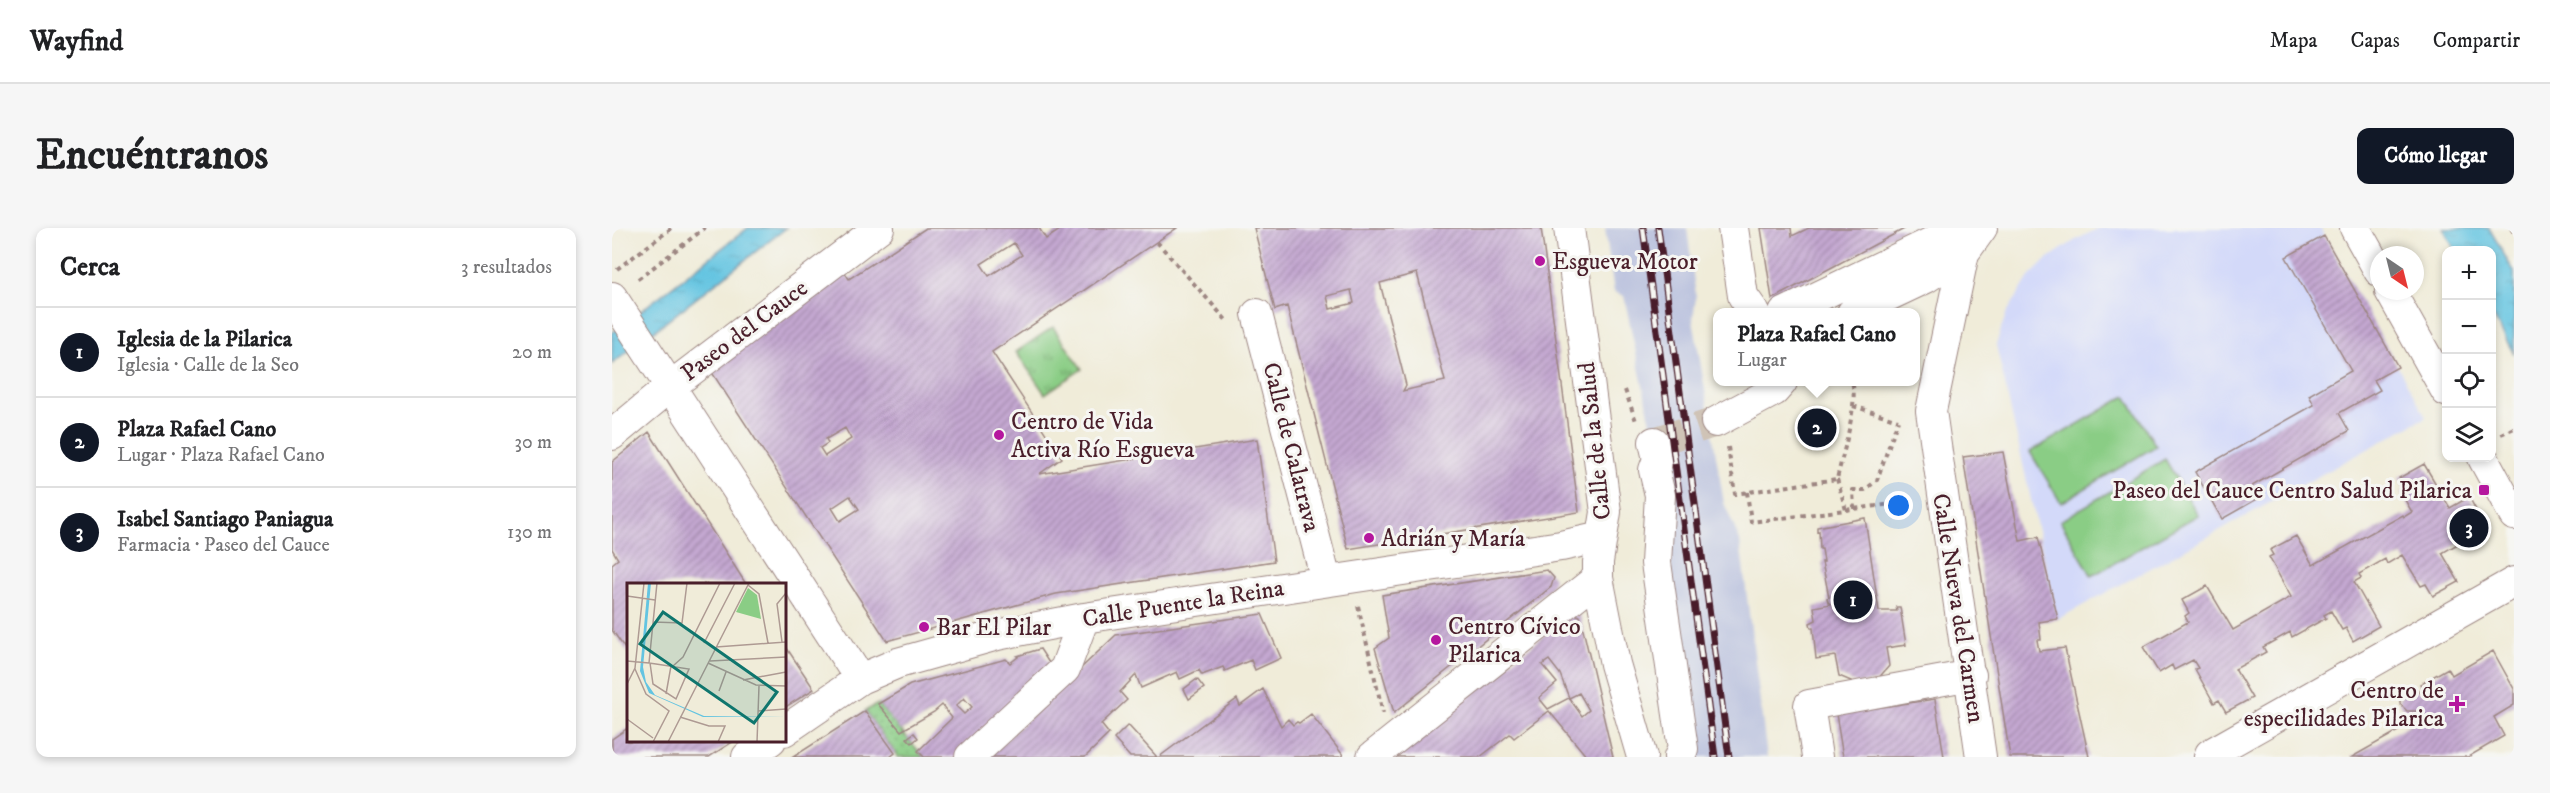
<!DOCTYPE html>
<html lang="es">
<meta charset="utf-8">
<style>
body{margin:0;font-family:"IM FELL DW Pica",serif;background:#f6f6f6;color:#202124}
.controls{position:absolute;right:18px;top:18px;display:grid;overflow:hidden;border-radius:12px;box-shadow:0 3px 9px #0003}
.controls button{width:54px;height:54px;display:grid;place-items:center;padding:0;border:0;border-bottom:2px solid #e0e0e0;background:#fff;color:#202124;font:30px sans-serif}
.compass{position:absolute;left:1758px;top:18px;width:54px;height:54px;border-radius:50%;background:#fff;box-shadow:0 3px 9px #0003;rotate:145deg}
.you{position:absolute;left:1287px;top:278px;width:21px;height:21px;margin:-15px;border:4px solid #fff;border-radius:50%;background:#1a73e8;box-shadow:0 0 0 9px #1a73e833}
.badge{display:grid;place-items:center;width:39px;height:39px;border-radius:50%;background:#111827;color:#fff;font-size:20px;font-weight:700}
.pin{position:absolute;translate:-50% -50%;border:3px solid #fff;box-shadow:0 2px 6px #0006}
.popup{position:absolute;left:1101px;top:80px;width:207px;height:78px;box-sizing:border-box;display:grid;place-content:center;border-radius:12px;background:#fff;filter:drop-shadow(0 2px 4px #0005);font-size:20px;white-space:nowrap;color:#757577}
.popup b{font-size:22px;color:#202124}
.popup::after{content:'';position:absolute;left:50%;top:100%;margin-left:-12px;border:12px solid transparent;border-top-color:#fff}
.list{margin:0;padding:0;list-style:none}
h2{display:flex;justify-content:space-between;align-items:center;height:78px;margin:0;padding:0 24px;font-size:26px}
h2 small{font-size:20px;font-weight:400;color:#757577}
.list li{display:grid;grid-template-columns:39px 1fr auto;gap:18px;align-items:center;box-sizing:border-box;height:90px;padding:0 24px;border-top:2px solid #e0e0e0}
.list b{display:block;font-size:22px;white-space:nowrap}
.list p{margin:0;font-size:20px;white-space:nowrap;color:#757577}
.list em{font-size:20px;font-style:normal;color:#757577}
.icon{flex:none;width:33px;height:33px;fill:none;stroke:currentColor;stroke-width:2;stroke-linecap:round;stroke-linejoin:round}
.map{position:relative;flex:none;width:1902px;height:529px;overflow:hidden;border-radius:12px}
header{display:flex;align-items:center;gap:36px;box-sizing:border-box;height:84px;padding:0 30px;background:#fff;border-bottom:2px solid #e0e0e0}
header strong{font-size:28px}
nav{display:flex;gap:33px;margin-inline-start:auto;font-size:21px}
.intro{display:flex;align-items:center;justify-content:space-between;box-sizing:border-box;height:144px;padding:0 36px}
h1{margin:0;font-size:42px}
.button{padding:15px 27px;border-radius:12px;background:#111827;color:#fff;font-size:21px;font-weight:700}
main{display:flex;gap:36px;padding:0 36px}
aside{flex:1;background:#fff;border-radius:12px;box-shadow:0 3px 9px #0003}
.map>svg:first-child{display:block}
.built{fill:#d3d9f9}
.industrial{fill:#bcc3de}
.grass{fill:url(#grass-dots);stroke:#6a7658;stroke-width:1.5}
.park{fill:url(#park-tufts);stroke:#6a7658;stroke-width:1.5}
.garden{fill:#8acd85;stroke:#6a7658;stroke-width:1.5}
.water{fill:url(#water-ripples);stroke:#567286;stroke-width:1.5}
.building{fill:url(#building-hatch);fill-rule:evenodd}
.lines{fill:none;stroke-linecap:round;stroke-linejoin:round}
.minor-tunnel{stroke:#cfc3b6;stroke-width:30;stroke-dasharray:30 15;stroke-linecap:butt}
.minor-casing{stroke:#9d8682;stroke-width:32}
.path{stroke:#9d8682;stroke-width:4;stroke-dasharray:4.5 4.5;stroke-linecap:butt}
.minor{stroke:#fff;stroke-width:30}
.rail-casing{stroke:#4a1f2b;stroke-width:7}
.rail{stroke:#f6f6f2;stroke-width:4.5;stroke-dasharray:14;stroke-linecap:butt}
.poi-dot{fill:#b5179e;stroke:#f6f6f2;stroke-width:2}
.labels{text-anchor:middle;stroke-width:6;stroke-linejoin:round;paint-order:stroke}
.poi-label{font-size:24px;fill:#4a1f2b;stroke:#f6f6f2;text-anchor:start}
.street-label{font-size:24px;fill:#4a1f2b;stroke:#f6f6f2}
.inset-road{fill:none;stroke:#ae9a93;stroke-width:1.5}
.view{fill:#0f766e;fill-opacity:0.15;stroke:#0f766e;stroke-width:3}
.inset-edge{fill:none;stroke:#4a1f2b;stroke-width:3}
</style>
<header>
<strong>Wayfind</strong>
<nav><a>Mapa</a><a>Capas</a><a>Compartir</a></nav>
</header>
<div class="intro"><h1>Encuéntranos</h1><a class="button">Cómo llegar</a></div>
<main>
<aside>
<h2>Cerca<small>3 resultados</small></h2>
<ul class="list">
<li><span class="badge">1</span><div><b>Iglesia de la Pilarica</b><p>Iglesia · Calle de la Seo</p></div><em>20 m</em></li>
<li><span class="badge">2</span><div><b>Plaza Rafael Cano</b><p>Lugar · Plaza Rafael Cano</p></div><em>30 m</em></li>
<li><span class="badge">3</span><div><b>Isabel Santiago Paniagua</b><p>Farmacia · Paseo del Cauce</p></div><em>130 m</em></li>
</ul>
</aside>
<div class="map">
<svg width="1902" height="529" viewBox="0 0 1902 529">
<defs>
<pattern id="grass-dots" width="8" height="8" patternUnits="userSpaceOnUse" patternTransform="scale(1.5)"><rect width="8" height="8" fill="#8acd85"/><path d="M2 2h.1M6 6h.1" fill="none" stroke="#73a66d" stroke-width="1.8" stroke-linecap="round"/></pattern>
<pattern id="park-tufts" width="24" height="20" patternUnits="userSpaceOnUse" patternTransform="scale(1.5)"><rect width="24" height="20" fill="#8acd85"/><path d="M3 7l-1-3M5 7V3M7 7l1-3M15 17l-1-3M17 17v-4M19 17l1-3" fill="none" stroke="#73a66d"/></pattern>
<pattern id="water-ripples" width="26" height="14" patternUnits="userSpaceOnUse" patternTransform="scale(1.5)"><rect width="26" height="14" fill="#63c4e1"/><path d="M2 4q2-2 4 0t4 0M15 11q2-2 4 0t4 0" fill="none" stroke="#57a8c1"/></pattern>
<pattern id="building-hatch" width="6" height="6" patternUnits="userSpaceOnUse" patternTransform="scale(1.5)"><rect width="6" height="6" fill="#c4a8d1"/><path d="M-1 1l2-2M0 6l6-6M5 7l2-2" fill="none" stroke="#a188aa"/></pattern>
</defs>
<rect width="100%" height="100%" fill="#f6f6f2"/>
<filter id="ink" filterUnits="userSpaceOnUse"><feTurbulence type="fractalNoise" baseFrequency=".0167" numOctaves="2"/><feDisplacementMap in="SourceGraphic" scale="12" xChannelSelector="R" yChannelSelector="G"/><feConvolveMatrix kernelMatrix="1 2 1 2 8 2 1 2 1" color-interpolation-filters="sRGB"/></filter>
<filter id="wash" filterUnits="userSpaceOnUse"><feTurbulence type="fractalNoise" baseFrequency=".008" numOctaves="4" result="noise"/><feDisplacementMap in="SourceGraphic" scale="24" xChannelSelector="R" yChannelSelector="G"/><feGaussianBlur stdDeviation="1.35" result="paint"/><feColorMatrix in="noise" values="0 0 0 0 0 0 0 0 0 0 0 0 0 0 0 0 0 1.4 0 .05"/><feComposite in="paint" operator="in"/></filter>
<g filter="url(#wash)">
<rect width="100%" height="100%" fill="#f0ecd9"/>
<path class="built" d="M 1487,0 L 1708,0 L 1814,189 L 1446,391 L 1384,117 L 1394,86 L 1417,49 L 1435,31 L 1462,13 Z"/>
<path class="industrial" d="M 993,0 L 1075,0 L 1084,69 L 1081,91 L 1112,275 L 1128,313 L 1155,529 L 1080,529 L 1061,395 L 1056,276 L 1012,68 L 1002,64 Z"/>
<path class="grass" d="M 266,476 L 312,529 L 286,529 L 253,483 Z"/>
<path class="park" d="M 441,99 L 470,141 L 433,166 L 404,124 Z"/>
<path class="garden" d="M 1514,168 L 1544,218 L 1449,275 L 1418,224 Z
M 1553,231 L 1586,287 L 1480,348 L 1448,293 Z"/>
<path class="water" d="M 136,0 L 174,0 L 0,136 L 0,105 Z
M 1831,0 L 1877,0 L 1902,44 L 1902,126 L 1880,86 L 1880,22 L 1843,22 Z"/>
<g id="blocks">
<path class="building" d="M 314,0 L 427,0 L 434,11 L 451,0 L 565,0 L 380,124 L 450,230 L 427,246 L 645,211 L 662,333 L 444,366 L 275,413 L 99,143 L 230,40 L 237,51 ZM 402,15 L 410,27 L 377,48 L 369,36 ZM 233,200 L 239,211 L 213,228 L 208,220 L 216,215 L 214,211 ZM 238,268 L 247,281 L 228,293 L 220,280 Z
M 642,0 L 929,0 L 967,284 L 736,321 L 675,78 L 663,82 ZM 805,45 L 833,153 L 791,163 L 794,157 L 768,55 ZM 739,62 L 742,75 L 718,81 L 715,68 Z
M 1149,0 L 1179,0 L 1180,8 L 1197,0 L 1294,0 L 1160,71 Z
M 1712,8 L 1786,139 L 1762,152 L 1768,162 L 1727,185 L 1737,203 L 1640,258 L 1647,270 L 1610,291 L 1583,244 L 1702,177 L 1697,167 L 1739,143 L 1674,29 Z
M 37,204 L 134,356 L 16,356 L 16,425 L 0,402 L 0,336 L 6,331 L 0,321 L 0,234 Z
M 1391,224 L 1408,313 L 1426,309 L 1446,391 L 1427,394 L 1429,412 L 1425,412 L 1427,423 L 1453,420 L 1477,529 L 1398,529 L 1351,229 Z
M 1812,236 L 1838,280 L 1857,269 L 1871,295 L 1858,302 L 1861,307 L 1830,325 L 1847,354 L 1821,368 L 1814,356 L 1809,358 L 1790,327 L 1775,336 L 1773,331 L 1747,346 L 1749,350 L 1742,354 L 1767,398 L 1741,413 L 1734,400 L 1730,402 L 1719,383 L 1712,387 L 1714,390 L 1680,409 L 1678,404 L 1651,419 L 1654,424 L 1623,441 L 1640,470 L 1614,484 L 1607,472 L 1602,475 L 1583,441 L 1586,440 L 1581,432 L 1562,442 L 1560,437 L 1547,445 L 1531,419 L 1576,394 L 1573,388 L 1577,385 L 1570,372 L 1595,358 L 1621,402 L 1679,369 L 1657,329 L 1661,327 L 1658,322 L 1684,308 L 1701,337 L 1791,287 L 1792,289 L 1800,284 L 1789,265 L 1794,263 L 1787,250 Z
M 1253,290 L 1267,383 L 1285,383 L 1284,379 L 1288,379 L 1294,417 L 1274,420 L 1277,438 L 1264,453 L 1246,456 L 1227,448 L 1223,428 L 1204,431 L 1201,400 L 1199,400 L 1198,395 L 1204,392 L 1202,379 L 1218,376 L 1216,374 L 1215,370 L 1217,369 L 1210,334 L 1212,334 L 1210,321 L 1208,321 L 1207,303 L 1205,304 L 1205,299 Z
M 935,342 L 942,350 L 939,359 L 782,485 L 763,420 L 777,410 L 770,367 Z
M 960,385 L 968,388 L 1001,529 L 975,529 L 937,483 L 902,510 L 898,506 L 868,529 L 781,529 ZM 937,432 L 948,446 L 957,470 L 936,481 L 927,470 L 945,455 L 930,437 ZM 967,465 L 977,482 L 970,488 L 957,470 Z
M 650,386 L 669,430 L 643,442 L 639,432 L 613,443 L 611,439 L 590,447 L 587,442 L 568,451 L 565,444 L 529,460 L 524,447 L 508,464 L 515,472 L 489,496 L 497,506 L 473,529 L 375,529 L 504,407 Z
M 172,416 L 202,461 L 172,480 Z
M 428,421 L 439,438 L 343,529 L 312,529 L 306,523 L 340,490 L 330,477 L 322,484 L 289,503 L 266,476 L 298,457 L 394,431 L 398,435 L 406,429 L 405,428 ZM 352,470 L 360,479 L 352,486 L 344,478 Z
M 1881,423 L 1902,461 L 1902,477 L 1882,489 L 1892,508 L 1856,529 L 1740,529 L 1809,490 L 1804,483 L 1795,483 L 1788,476 L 1788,470 L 1792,463 L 1801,460 L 1809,465 L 1812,463 L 1808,456 L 1836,440 L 1840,447 Z
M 585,451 L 592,460 L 577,471 L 572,461 Z
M 651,461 L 669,498 L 676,491 L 681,497 L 685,494 L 687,495 L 699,486 L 731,527 L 728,529 L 547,529 L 625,471 L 628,478 Z
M 1323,471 L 1332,529 L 1231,529 L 1224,486 Z
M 253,483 L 283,525 L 278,529 L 181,529 Z
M 516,497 L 545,529 L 518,529 L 502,511 Z
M 16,500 L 16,513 L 122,513 L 97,529 L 0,529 L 0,511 Z
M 302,505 L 306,510 L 300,515 L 295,510 Z"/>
</g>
</g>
<g filter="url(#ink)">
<use href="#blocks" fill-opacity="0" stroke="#9d8682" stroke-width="1.5"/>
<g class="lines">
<path class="minor-tunnel" d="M 1042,214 L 1104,194"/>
<g class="minor-casing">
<path id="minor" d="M 957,0 L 994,284 L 986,334 L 986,350 L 1003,436 L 1030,529
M 1121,0 L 1131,68 L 1143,85
M 1743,0 L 1767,43
M 1778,63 L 1834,163
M 0,69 L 248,451
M 1172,85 L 1349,0
M 1240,85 L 1314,50 L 1352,25
M 645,86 L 714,352
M 1104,194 L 1162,163 L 1170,154
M 0,207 L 59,158 L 267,0
M 1042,214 L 1046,231 L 1042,242 L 1048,267 L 1044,335 L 1071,521 L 1067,529
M 1871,230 L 1902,287
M 172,503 L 248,451 L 286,435 L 385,407 L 472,390 L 949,318 L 990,309
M 135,529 L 159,512
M 358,529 L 453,441 L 472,390
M 760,529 L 986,350
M 1205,529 L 1197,477 L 1359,447
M 1369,529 L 1319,183 L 1352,25 L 1370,0
M 1597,529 L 1598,526 L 1902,354"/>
</g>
<path class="path" d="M 1899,0 L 1902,5
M 545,14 L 615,93
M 5,41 L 60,0
M 26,51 L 93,0
M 1013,162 L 1024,193
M 1241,178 L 1286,192
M 1889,206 L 1902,200
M 1116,219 L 1123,266 L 1225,251 C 1230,228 1247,174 1240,154
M 1225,251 L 1234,282
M 1135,264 L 1139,294 L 1304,273
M 1242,281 L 1241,262 L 1253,262 L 1265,252 L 1286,192
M 746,378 L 771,485"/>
<use href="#minor" class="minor"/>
<g class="rail-casing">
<path id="rail" d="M 1031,0 L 1103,529
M 1046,0 L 1117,529"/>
</g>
<use href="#rail" class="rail"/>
</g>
</g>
<g class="poi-dot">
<circle cx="928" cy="33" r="6"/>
<circle cx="387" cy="207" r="6"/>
<rect x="1866" y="256" width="12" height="12" rx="3"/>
<circle cx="757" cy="310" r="6"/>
<circle cx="312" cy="399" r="6"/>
<circle cx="824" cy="412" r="6"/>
<path d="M1842 467h6v6h6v6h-6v6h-6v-6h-6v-6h6z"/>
</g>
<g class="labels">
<g class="poi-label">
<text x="940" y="41">Esgueva Motor</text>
<text x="399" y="201">Centro de Vida<tspan x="399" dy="28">Activa Río Esgueva</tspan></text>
<text x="1860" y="270" text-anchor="end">Paseo del Cauce Centro Salud Pilarica</text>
<text x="769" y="318">Adrián y María</text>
<text x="836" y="406">Centro Cívico<tspan x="836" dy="28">Pilarica</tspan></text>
<text x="324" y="407">Bar El Pilar</text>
<text x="1832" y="470" text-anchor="end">Centro de<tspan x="1832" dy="28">especilidades Pilarica</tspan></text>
</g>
<g class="street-label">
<text transform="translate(132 102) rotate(-37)" y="8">Paseo del Cauce</text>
<text transform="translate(982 213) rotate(-96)" y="8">Calle de la Salud</text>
<text transform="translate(680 219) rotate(76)" y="8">Calle de Calatrava</text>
<text transform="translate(571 375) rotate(-9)" y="8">Calle Puente la Reina</text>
<text transform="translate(1347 380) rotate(81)" y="8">Calle Nueva del Carmen</text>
</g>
</g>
<g transform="translate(15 355)">
<rect width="159" height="159" fill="#f0ecd9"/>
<path d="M 121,5 L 130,12 L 134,36 L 109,29 Z" fill="#8acd85"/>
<path d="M 21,0 L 24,0 L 16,84 L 19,99 L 28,112 L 77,133 L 159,133 L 76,134 L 22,110 L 13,88 Z" fill="#63c4e1"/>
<path class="inset-road" d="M 121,2 L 132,11 L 141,60M 0,13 L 28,17M 26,39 L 55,40 L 60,0M 155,59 L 150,21 L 159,10M 77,60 L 108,0M 89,64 L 159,59M 0,78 L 22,80 L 29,81 L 62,86 L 49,116 L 26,101 L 23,80M 83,78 L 159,74M 22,80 L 30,0M 81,80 L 129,102 L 159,103M 46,83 L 56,74 L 93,0M 8,86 L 19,111 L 42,128 L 26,159M 116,97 L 159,89M 0,101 L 8,85 L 17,0M 92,108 L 99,89M 39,111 L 44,83M 131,128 L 159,126M 53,134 L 82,143 L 98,143 L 91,159M 0,136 L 26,155M 41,159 L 122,0M 130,159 L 132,103"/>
<path class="view" d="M 36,29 L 150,109 L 127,140 L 13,61 Z"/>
<rect width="159" height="159" class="inset-edge"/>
</g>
</svg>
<div class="controls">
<button>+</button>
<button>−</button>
<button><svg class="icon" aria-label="locate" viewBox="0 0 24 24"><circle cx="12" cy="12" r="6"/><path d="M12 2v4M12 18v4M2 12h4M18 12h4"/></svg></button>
<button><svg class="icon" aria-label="layers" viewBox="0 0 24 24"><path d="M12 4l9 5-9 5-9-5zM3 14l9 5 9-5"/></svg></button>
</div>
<svg class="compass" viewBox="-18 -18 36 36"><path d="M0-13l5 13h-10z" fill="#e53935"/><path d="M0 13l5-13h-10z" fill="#757577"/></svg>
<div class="you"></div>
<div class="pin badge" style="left:1241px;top:372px">1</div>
<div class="pin badge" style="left:1205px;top:200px">2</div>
<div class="popup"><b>Plaza Rafael Cano</b>Lugar</div>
<div class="pin badge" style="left:1857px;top:300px">3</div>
</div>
</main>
